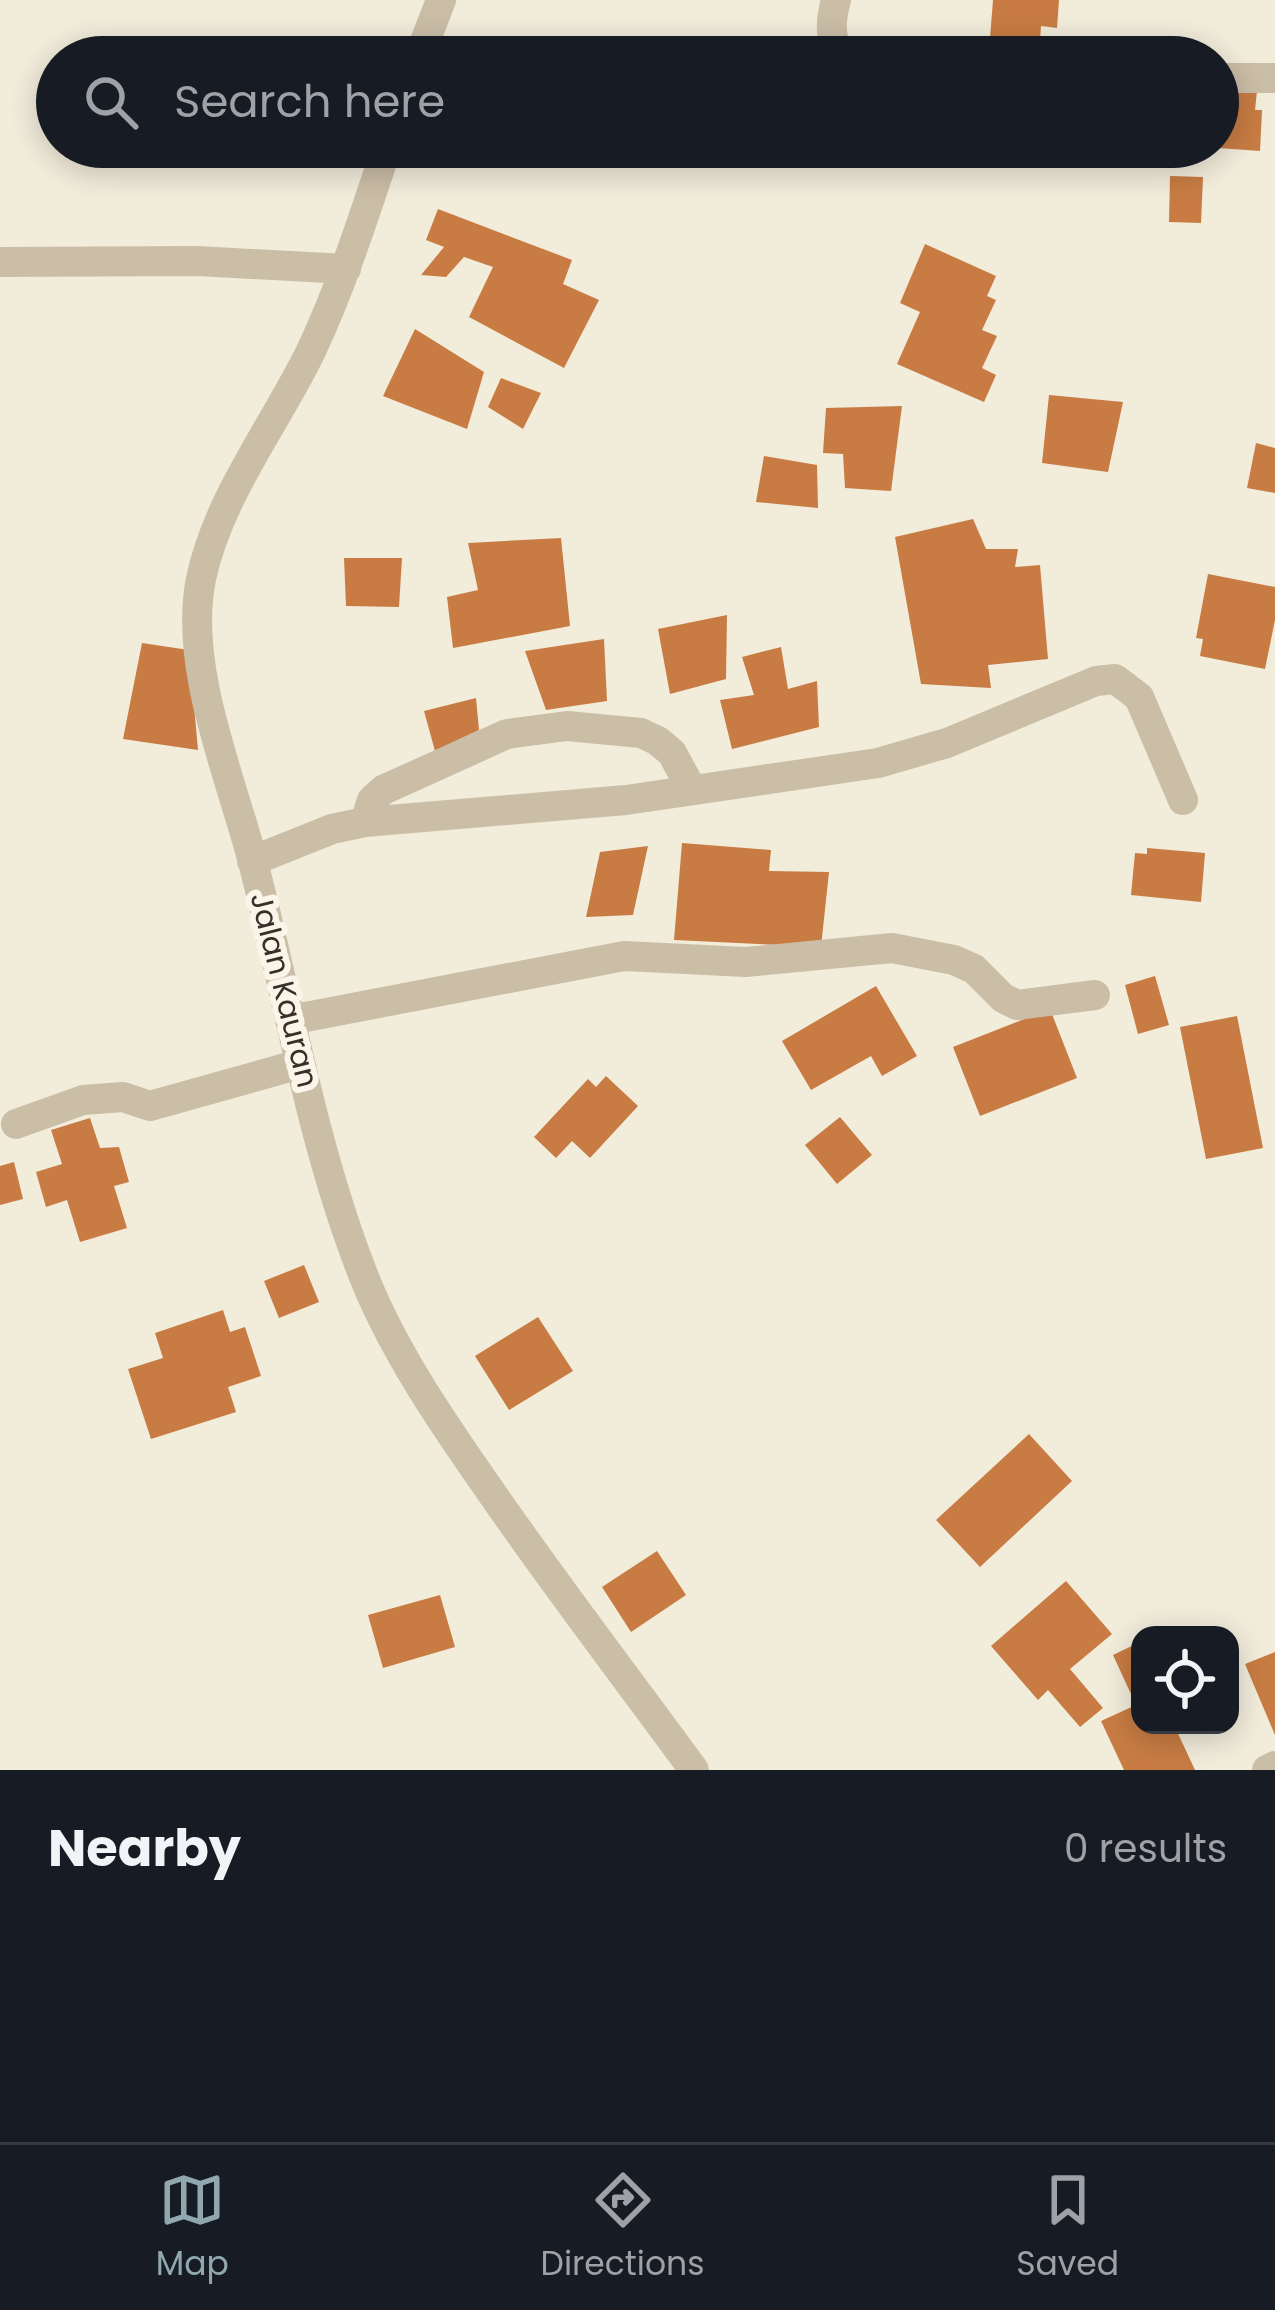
<!DOCTYPE html>
<style>
body{margin:0;font-family:Poppins,sans-serif;background:#242831;color:#f1f3f6}
.controls{position:absolute;right:36px;bottom:36px;display:grid;overflow:hidden;border-radius:24px;box-shadow:0 6px 30px #0003}
.controls button{width:108px;height:108px;display:grid;place-items:center;padding:0;border:0;border-bottom:3px solid #363941;background:#171b24;color:#f1f3f6;font:60px sans-serif}
.list{margin:0;padding:0;list-style:none}
h2{display:flex;justify-content:space-between;align-items:center;height:156px;margin:0;padding:0 48px;font-size:51px}
h2 small{font-size:39px;font-weight:400;color:#9ea1a6}
.icon{flex:none;width:66px;height:66px;fill:none;stroke:currentColor;stroke-width:2;stroke-linecap:round;stroke-linejoin:round}
.map{position:relative;flex:none;width:1275px;height:1770px;overflow:hidden}
.search{position:absolute;background:#171b24;box-shadow:0 6px 30px #0003;left:36px;right:36px;top:36px;height:132px;display:flex;align-items:center;gap:30px;box-sizing:border-box;padding:0 42px;border-radius:66px;color:#9ea1a6;font-size:45px}
.sheet{height:372px;background:#171b24}
nav{display:flex;justify-content:space-around;align-items:center;box-sizing:border-box;height:168px;border-top:3px solid #363941;background:#171b24;font-size:33px;color:#9ea1a6}
nav a{display:grid;justify-items:center;gap:6px}
nav .on{color:#91a7af}
.map>svg:first-child{display:block}
.building{fill:#c87c43}
.lines{fill:none;stroke-linecap:round;stroke-linejoin:round}
.minor{stroke:#cbbea7;stroke-width:30}
.labels{text-anchor:middle;stroke-width:12;stroke-linejoin:round;paint-order:stroke}
.street-label{font-size:30px;fill:#372f28;stroke:#faf5e8}
</style>
<div class="map">
<svg width="1275" height="1770" viewBox="0 0 1275 1770">
<rect width="100%" height="100%" fill="#f2ecdb"/>
<path class="building" d="M 993,0 L 1059,0 L 1057,28 L 1041,26 L 1040,41 L 990,38 Z
M 1218,88 L 1257,91 L 1255,110 L 1262,110 L 1260,151 L 1218,148 Z
M 1170,176 L 1203,177 L 1201,223 L 1169,222 Z
M 438,209 L 572,260 L 563,284 L 599,300 L 564,368 L 469,317 L 493,267 L 464,257 L 446,277 L 421,275 L 444,247 L 426,240 Z
M 925,244 L 996,276 L 987,296 L 996,300 L 982,330 L 997,336 L 982,368 L 996,375 L 984,402 L 897,364 L 920,312 L 900,303 Z
M 415,329 L 484,372 L 467,429 L 383,396 Z
M 501,378 L 541,393 L 523,429 L 488,407 Z
M 1049,395 L 1123,402 L 1108,472 L 1042,463 Z
M 902,406 L 891,491 L 845,488 L 843,454 L 823,453 L 826,408 Z
M 1256,443 L 1275,448 L 1275,493 L 1247,488 Z
M 764,456 L 817,465 L 818,508 L 756,502 Z
M 973,519 L 986,549 L 1018,549 L 1015,567 L 1040,565 L 1048,659 L 988,665 L 991,688 L 921,684 L 895,537 Z
M 561,538 L 570,626 L 453,648 L 447,597 L 478,590 L 468,543 Z
M 344,558 L 402,558 L 399,607 L 346,606 Z
M 1208,574 L 1275,587 L 1275,620 L 1265,669 L 1200,656 L 1203,639 L 1196,638 Z
M 727,615 L 726,679 L 670,694 L 658,629 Z
M 604,639 L 607,701 L 546,710 L 525,651 Z
M 142,643 L 189,650 L 198,750 L 123,739 Z
M 781,647 L 788,689 L 817,681 L 819,727 L 732,749 L 720,700 L 754,695 L 742,657 Z
M 476,698 L 479,730 L 435,751 L 424,711 Z
M 682,843 L 771,850 L 769,871 L 829,872 L 821,947 L 674,940 Z
M 648,846 L 633,915 L 586,917 L 600,852 Z
M 1147,848 L 1205,853 L 1201,902 L 1131,895 L 1135,853 L 1147,854 Z
M 1155,976 L 1169,1025 L 1138,1034 L 1125,985 Z
M 876,986 L 917,1056 L 882,1076 L 871,1056 L 811,1090 L 782,1041 Z
M 1050,1009 L 1077,1078 L 980,1116 L 953,1047 Z
M 1237,1016 L 1263,1148 L 1206,1159 L 1180,1027 Z
M 606,1076 L 638,1106 L 590,1158 L 572,1141 L 556,1158 L 534,1137 L 588,1079 L 596,1087 Z
M 840,1117 L 872,1155 L 837,1184 L 805,1145 Z
M 90,1118 L 100,1148 L 119,1147 L 129,1182 L 114,1186 L 127,1228 L 80,1242 L 67,1200 L 46,1207 L 36,1172 L 62,1164 L 51,1130 Z
M 14,1162 L 23,1199 L 0,1205 L 0,1166 Z
M 304,1265 L 319,1302 L 279,1318 L 264,1281 Z
M 223,1310 L 230,1332 L 245,1327 L 261,1376 L 228,1387 L 236,1412 L 151,1439 L 128,1369 L 163,1358 L 155,1333 Z
M 538,1317 L 573,1371 L 509,1410 L 475,1356 Z
M 1029,1434 L 1072,1481 L 980,1567 L 936,1520 Z
M 657,1551 L 686,1595 L 631,1632 L 602,1587 Z
M 1066,1581 L 1112,1634 L 1070,1669 L 1103,1708 L 1080,1727 L 1048,1690 L 1038,1700 L 991,1646 Z
M 440,1595 L 455,1647 L 383,1668 L 368,1615 Z
M 1140,1642 L 1140,1725 L 1174,1725 L 1195,1770 L 1124,1770 L 1101,1721 L 1136,1705 L 1113,1655 Z
M 1275,1652 L 1275,1735 L 1245,1664 Z"/>
<g class="lines">
<path class="minor" d="M 836,0 C 830,22 830,36 839,57
M 419,57 L 441,0
M 1218,78 L 1275,78
M 387,147 C 364,216 342,285 311,351 C 275,425 218,497 201,579 C 183,667 231,777 253,862 C 289,1001 312,1148 366,1282 C 397,1357 445,1426 491,1492 C 556,1586 626,1677 694,1770
M 0,262 L 197,261 L 346,269
M 365,822 L 372,800 L 383,790 L 507,734 L 567,726 L 641,733 L 658,741 L 672,753 L 692,790
M 252,861 L 332,829 L 365,822 L 626,800 L 878,763 L 947,743 L 1096,681 L 1115,679 L 1139,697 L 1183,800
M 290,1020 L 624,956 L 746,962 L 892,948 L 954,960 L 974,969 L 1003,998 L 1017,1005 L 1095,995
M 16,1124 L 83,1100 L 123,1097 L 150,1106 L 300,1064
M 1267,1770 L 1275,1766"/>
</g>
<g class="labels">
<g class="street-label">
<text transform="translate(284 990) rotate(76)" y="10">Jalan Kauran</text>
</g>
</g>
</svg>
<div class="controls">
<button><svg class="icon" aria-label="locate" viewBox="0 0 24 24"><circle cx="12" cy="12" r="6"/><path d="M12 2v4M12 18v4M2 12h4M18 12h4"/></svg></button>
</div>
<div class="search"><svg class="icon" aria-label="search" viewBox="0 0 24 24"><circle cx="10" cy="10" r="6"/><path d="M15 15l6 6"/></svg>Search here</div>
</div>
<section class="sheet">
<h2>Nearby<small>0 results</small></h2>
<ul class="list">
</ul>
</section>
<nav>
<a class="on"><svg class="icon" aria-label="map" viewBox="0 0 24 24"><path d="M3 6l6-2 6 2 6-2v14l-6 2-6-2-6 2zM9 4v14M15 6v14"/></svg>Map</a>
<a><svg class="icon" aria-label="directions" viewBox="0 0 24 24"><path d="M12 3l9 9-9 9-9-9zM9 14v-3h6M13 9l2 2-2 2"/></svg>Directions</a>
<a><svg class="icon" aria-label="saved" viewBox="0 0 24 24"><path d="M7 4h10v16l-5-4-5 4z"/></svg>Saved</a>
</nav>
